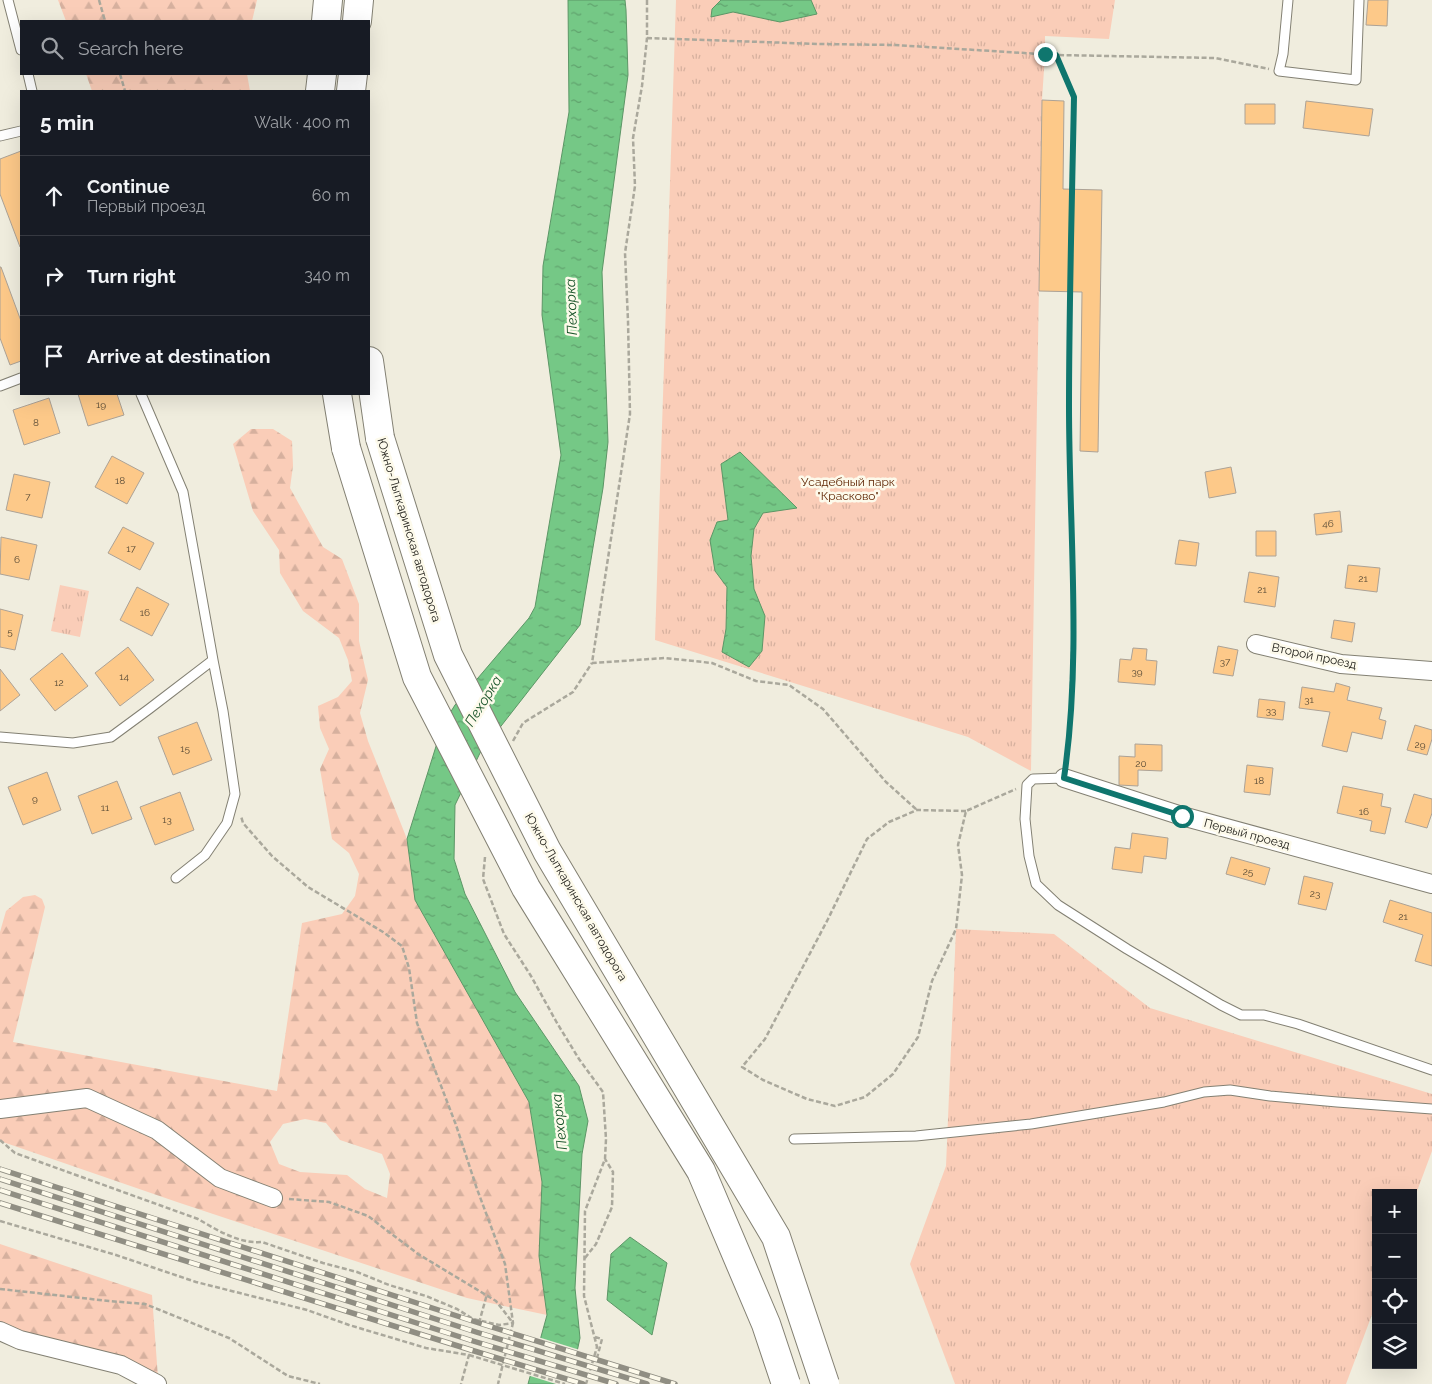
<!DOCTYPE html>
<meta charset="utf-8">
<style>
body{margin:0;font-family:Raleway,sans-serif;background:#242831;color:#f1f3f6}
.controls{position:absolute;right:15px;bottom:15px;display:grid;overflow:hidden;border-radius:0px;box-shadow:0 5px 20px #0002}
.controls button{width:45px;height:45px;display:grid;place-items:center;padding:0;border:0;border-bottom:1px solid #363941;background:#171b24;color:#f1f3f6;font:25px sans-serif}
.stop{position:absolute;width:15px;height:15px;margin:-11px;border:4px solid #0f766e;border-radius:50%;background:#fff}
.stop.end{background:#0f766e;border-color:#fff;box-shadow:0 1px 5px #0008}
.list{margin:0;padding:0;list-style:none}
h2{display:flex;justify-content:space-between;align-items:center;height:65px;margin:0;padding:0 20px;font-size:21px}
h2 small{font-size:16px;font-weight:400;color:#9ea1a6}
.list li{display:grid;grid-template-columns:32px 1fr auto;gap:15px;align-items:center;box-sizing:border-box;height:80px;padding:0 20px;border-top:1px solid #363941}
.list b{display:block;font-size:19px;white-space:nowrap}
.list p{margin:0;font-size:16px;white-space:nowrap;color:#9ea1a6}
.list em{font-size:16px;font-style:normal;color:#9ea1a6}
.icon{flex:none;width:28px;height:28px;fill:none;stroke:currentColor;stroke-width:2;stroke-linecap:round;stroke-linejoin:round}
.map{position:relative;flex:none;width:1432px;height:1384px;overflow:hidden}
.search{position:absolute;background:#171b24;box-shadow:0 5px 20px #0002;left:20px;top:20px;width:350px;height:55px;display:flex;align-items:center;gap:12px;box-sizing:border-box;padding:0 18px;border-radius:0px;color:#9ea1a6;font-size:19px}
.panel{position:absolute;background:#171b24;box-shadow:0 5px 20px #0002;left:20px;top:90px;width:350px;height:305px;border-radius:0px}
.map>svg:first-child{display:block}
.grass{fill:url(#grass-tufts)}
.forest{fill:url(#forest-firs);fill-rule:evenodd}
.water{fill:url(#water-ripples);stroke:#5c9666}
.pier{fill:#f0edde}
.building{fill:#fdc989;stroke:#aca296}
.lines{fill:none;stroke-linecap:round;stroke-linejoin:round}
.lane-casing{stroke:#838073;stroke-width:11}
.street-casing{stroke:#838073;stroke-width:20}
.primary-casing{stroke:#838073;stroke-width:30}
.path{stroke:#aaa89c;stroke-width:2.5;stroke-dasharray:5 2.5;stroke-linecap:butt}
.lane{stroke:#fff;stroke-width:9}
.street{stroke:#fff;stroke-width:18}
.primary{stroke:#fff;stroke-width:28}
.rail-casing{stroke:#908e83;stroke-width:5.5}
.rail{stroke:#fdfaeb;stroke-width:4;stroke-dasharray:11;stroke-linecap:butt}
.primary-bridge-casing{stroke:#838073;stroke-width:30;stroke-linecap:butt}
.path-bridge{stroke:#aaa89c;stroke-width:2.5;stroke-dasharray:5 2.5;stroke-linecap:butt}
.primary-bridge{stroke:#fff;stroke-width:28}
.route{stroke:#0f766e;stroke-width:6}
.labels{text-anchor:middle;stroke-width:5;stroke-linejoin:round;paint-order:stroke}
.number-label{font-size:10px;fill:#594b36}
.park-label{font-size:12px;fill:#602705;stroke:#fdfaeb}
.street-label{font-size:12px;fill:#22211b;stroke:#fdfaeb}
.water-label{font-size:14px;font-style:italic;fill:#165227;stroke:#fdfaeb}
</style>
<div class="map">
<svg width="1432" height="1384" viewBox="0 0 1432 1384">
<defs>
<pattern id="grass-tufts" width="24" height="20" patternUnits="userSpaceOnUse" patternTransform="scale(1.25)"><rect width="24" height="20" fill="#facdb8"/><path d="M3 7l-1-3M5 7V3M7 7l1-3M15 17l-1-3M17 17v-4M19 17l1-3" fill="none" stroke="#d6b09e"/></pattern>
<pattern id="forest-firs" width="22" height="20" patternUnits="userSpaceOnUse" patternTransform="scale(1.25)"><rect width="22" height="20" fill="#facdb8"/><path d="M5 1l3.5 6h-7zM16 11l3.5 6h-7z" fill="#d6b09e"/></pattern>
<pattern id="water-ripples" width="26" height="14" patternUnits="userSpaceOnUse" patternTransform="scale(1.25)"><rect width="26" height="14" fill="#75c886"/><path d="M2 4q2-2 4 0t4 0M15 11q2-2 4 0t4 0" fill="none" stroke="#60a26d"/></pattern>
</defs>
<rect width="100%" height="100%" fill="#f0edde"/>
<path class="grass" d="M 676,0 L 1115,0 L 1109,39 L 1045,36 L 1045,54 L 1042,100 L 1031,771 L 968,737 L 655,640 Z
M 60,585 L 89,591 L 80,637 L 51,631 Z
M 956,929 L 1054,934 L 1150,1008 L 1432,1094 L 1432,1151 L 1413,1202 L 1413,1193 L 1376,1193 L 1376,1304 L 1346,1384 L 955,1384 L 910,1264 L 946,1166 Z"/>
<path class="forest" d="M 58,0 L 257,0 L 252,21 L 66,21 Z
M 86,74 L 247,74 L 250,91 L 92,91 Z
M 251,429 L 273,429 L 292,441 L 293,466 L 290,488 L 323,547 L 342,559 L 359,604 L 359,641 L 368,680 L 360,713 L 368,741 L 407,839 L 415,900 L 529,1102 L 542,1182 L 539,1256 L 547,1315 L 467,1298 L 177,1202 L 0,1141 L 0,932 L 6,911 L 23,897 L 35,895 L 42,899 L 45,907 L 13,1042 L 277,1091 L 302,923 L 342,914 L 355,896 L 359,874 L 349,853 L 332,839 L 320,769 L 329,749 L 320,728 L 318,706 L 338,697 L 352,681 L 348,660 L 339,638 L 303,611 L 280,573 L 279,550 L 253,511 L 233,444 ZM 305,1119 L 326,1123 L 340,1140 L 382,1154 L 390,1174 L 387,1198 L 365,1189 L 347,1175 L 300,1172 L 279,1164 L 270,1142 L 283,1124 Z
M 0,1244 L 152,1295 L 158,1378 L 0,1334 Z"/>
<path class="water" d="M 568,0 L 625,0 L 626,10 L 628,75 L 602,272 L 608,442 L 603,488 L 580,625 L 480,753 L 455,805 L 454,859 L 465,894 L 515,992 L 579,1086 L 588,1121 L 582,1154 L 575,1288 L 580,1338 L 570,1384 L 528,1384 L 547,1315 L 539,1256 L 542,1182 L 529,1102 L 415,900 L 407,839 L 443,724 L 455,705 L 529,618 L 535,607 L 561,455 L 542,315 L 543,266 L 569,112 Z
M 721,0 L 811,0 L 817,14 L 780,22 L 733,12 L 711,17 L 712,9 Z
M 740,452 L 797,508 L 763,513 L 754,529 L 751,556 L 754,589 L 765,616 L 762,651 L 749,667 L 722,652 L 726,629 L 727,587 L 715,571 L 710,540 L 717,522 L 728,520 L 721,464 Z
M 630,1237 L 667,1263 L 652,1335 L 607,1300 L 611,1254 Z"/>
<path class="pier" d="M 538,1337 L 580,1350 L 573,1384 L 556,1384 L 527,1375 Z"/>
<path class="building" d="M 1368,0 L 1388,0 L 1387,26 L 1366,25 Z
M 1042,100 L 1064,101 L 1063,189 L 1102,190 L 1098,452 L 1080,451 L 1082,292 L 1039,291 Z
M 1306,101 L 1373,109 L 1369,136 L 1303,128 Z
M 1245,104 L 1275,104 L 1275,124 L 1245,124 Z
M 21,151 L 21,246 L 20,247 L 0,194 L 0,159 Z
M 0,267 L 1,267 L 21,321 L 21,361 L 10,365 L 0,338 Z
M 78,394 L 117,394 L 124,415 L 88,426 Z
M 49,398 L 60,433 L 24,445 L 13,410 Z
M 112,456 L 144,473 L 127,504 L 95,487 Z
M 1231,467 L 1236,493 L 1209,498 L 1205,472 Z
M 14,474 L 50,482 L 42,518 L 6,510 Z
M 1340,511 L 1342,532 L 1316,535 L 1314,514 Z
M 123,527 L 154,543 L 140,570 L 108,553 Z
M 1256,531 L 1276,531 L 1276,556 L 1256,556 Z
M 1,537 L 37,545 L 29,580 L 0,574 Z
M 1179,540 L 1199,543 L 1196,566 L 1175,564 Z
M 1348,565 L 1380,568 L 1377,592 L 1345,588 Z
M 1249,572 L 1279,577 L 1275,607 L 1244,602 Z
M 137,587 L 169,604 L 152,636 L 120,620 Z
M 0,609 L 23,615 L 15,650 L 0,647 Z
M 1334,620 L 1355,623 L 1352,642 L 1331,638 Z
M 1218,646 L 1238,650 L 1233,676 L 1213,673 Z
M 128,647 L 154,680 L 120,706 L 95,673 Z
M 1133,648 L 1147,649 L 1146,660 L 1157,661 L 1155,685 L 1118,682 L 1120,659 L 1131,660 Z
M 62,653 L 88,686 L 55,711 L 30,679 Z
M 0,669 L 20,695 L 0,711 Z
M 1336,683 L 1350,687 L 1347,700 L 1382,708 L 1379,719 L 1386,721 L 1382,739 L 1352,732 L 1347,752 L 1322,746 L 1330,712 L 1299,708 L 1302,687 L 1334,692 Z
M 1259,699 L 1285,702 L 1283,720 L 1257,717 Z
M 197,722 L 212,760 L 173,775 L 158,737 Z
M 1415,725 L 1432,730 L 1432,739 L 1427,755 L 1407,750 Z
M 1135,744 L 1162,745 L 1162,771 L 1138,770 L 1138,786 L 1119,785 L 1119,756 L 1135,757 Z
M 1247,765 L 1273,768 L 1270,795 L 1244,792 Z
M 47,772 L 61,810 L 23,825 L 8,787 Z
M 117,781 L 132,819 L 92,834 L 78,796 Z
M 1343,786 L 1383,794 L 1381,806 L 1391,808 L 1385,834 L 1370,831 L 1372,821 L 1337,813 Z
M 180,792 L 194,830 L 155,845 L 140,807 Z
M 1414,794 L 1432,799 L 1432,813 L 1427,828 L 1405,822 Z
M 1132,833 L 1168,838 L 1166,859 L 1144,856 L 1142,873 L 1112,869 L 1115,847 L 1130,849 Z
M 1231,857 L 1270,868 L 1265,885 L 1226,874 Z
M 1304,876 L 1333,883 L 1326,910 L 1298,904 Z
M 1390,900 L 1432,913 L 1432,966 L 1415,961 L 1423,935 L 1383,922 Z"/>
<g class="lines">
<g class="lane-casing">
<path id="lane" d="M 8,0 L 21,50
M 1288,0 L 1283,54 L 1279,71 L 1356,80 L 1359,0
M 28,74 L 32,91
M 0,136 L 21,131
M 0,386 L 21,378
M 0,737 L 73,743 L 111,737 L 149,709 L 213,660 L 183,492 L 141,394
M 1064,778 L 1033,779 L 1027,785 L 1025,819 L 1029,856 L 1036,884 L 1058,905 L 1127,949 L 1221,1005 L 1241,1015 L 1264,1015 L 1298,1024 L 1432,1070
M 176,878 L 205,855 L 227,823 L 235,794 L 223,711 L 213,660
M 794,1139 L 916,1136 L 1031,1124 L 1164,1102 L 1204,1092 L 1230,1090 L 1270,1096 L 1337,1102 L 1432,1109"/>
</g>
<g class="street-casing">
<path id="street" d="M 1256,644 L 1341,664 L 1432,671
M 1064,778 L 1182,816 L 1432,884
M 0,1109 L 87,1098 L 157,1130 L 220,1178 L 273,1198
M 0,1331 L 20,1340 L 121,1365 L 157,1384"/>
</g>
<g class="primary-casing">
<path id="primary" d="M 326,21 L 328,0
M 357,21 L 359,0
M 320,91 L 322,74
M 351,91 L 353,74
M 369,361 L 380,438
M 337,394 L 346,448"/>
</g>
<path class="path" d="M 99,0 L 105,21
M 647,0 L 647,38 L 642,86 L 633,138 L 635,186 L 625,253 L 628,321 L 630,414 L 592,663 L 665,658 L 712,663 L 756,681 L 789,685 L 823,709 L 886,782 L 917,810
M 647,38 L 819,44 L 895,45 L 1056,55 L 1215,58 L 1269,69
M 1056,55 L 1073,97 L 1069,408 L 1074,593 L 1069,739 L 1066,764
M 120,74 L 125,91
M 513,741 L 523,723 L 573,692 L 592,663
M 966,811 L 917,810 L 889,822 L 867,839 L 828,919 L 765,1039 L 742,1067 L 763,1080 L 807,1099 L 835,1106 L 865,1097 L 893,1074 L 918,1037 L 932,981 L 956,929 L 962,875 L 958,845 L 966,811 L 1016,789
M 485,857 L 483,879 L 504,934 L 531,976 L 557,1023 L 579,1059 L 603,1092 L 606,1139 L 605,1159 L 585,1211 L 584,1296 L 597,1347 L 586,1384
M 0,1140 L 15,1153 L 198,1219 C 217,1230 239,1244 262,1242 L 323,1263 L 357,1272 L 389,1285 L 426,1296 L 457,1309 L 473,1319 L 499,1325 L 513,1323 L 505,1264 L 477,1189 L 456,1125 L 417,1023 L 409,968 L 402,946 L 383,932 L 308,887 L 272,856 L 243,823 L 241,816
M 289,1199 L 329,1202 L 368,1216 L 418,1254 L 496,1301 L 513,1323 L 498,1384
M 0,1221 L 116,1255 L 196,1282 L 307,1310 L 349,1325 L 426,1348 L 469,1355 L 461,1384
M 585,1258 L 596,1244 L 612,1207 L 613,1172 L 605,1159
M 0,1289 L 109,1301 L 145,1304 L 229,1338 L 288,1376 L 320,1384
M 479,1323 L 487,1294
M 595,1337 L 602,1339 L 597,1358"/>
<use href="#lane" class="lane"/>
<use href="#street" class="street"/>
<use href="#primary" class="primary"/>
<g class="rail-casing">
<path id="rail" d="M 0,1169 L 479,1323 L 675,1384
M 0,1179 L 476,1332 L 647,1384
M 0,1190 L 473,1341 L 616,1384
M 0,1203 L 471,1350 L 583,1384"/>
</g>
<use href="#rail" class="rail"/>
<g class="primary-bridge-casing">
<path id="primary-bridge" d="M 380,438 L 448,655 L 547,851 L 776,1237 L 825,1384
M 346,448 L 417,677 L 526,888 L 701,1171 L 766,1324 L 786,1384"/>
</g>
<path class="path-bridge" d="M 469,1355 L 565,1384"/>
<use href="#primary-bridge" class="primary-bridge"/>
</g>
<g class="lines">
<path class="route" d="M 1045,54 L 1056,55 L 1074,97 C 1072,201 1069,304 1069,407 C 1069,531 1082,655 1064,778 L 1182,816"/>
</g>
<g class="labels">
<g class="number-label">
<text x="101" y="408">19</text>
<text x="36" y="426">8</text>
<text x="120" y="484">18</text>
<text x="28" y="500">7</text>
<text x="1328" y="527">46</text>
<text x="131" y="552">17</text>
<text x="17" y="563">6</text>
<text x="1363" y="582">21</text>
<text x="1262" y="593">21</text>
<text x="145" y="616">16</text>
<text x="10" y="635">5</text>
<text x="1225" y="665">37</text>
<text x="1137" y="675">39</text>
<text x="124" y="680">14</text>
<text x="59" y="686">12</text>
<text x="1309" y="703">31</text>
<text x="1271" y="714">33</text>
<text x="1420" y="748">29</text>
<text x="185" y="752">15</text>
<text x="1141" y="767">20</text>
<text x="1259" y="784">18</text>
<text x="35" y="802">9</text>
<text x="105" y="811">11</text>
<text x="1364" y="815">16</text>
<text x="167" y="823">13</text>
<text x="1248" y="875">25</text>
<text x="1315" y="897">23</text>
<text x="1403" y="920">21</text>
</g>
<g class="park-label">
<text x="848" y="486">Усадебный парк<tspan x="848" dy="14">"Красково"</tspan></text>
</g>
<g class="street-label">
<text transform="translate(409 530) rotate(73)" y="4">Южно-Лыткаринская автодорога</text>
<text transform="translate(1314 656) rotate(12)" y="4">Второй проезд</text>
<text transform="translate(1247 834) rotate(15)" y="4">Первый проезд</text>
<text transform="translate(576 897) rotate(60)" y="4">Южно-Лыткаринская автодорога</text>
</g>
<g class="water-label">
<text transform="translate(571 307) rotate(-92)" y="5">Пехорка</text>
<text transform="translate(483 701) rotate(-58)" y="5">Пехорка</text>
<text transform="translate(559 1122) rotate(-96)" y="5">Пехорка</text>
</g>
</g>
</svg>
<div class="controls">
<button>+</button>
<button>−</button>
<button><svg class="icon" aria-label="locate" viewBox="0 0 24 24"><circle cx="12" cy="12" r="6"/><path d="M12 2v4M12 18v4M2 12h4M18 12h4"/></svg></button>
<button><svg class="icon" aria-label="layers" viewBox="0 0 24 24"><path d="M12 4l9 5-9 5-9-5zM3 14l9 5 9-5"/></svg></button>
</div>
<div class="stop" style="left:1182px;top:816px"></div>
<div class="stop end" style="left:1045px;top:54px"></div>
<div class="search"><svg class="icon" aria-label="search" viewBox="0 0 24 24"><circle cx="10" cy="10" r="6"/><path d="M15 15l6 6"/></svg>Search here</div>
<section class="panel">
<h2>5 min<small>Walk · 400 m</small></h2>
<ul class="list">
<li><svg class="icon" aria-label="ahead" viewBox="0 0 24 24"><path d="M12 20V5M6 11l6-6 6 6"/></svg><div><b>Continue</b><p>Первый проезд</p></div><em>60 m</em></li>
<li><svg class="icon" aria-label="right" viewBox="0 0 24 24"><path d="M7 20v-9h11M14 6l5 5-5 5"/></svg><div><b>Turn right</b></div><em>340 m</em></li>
<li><svg class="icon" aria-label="arrive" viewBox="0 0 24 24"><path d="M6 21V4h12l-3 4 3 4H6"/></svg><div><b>Arrive at destination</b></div></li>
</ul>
</section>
</div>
